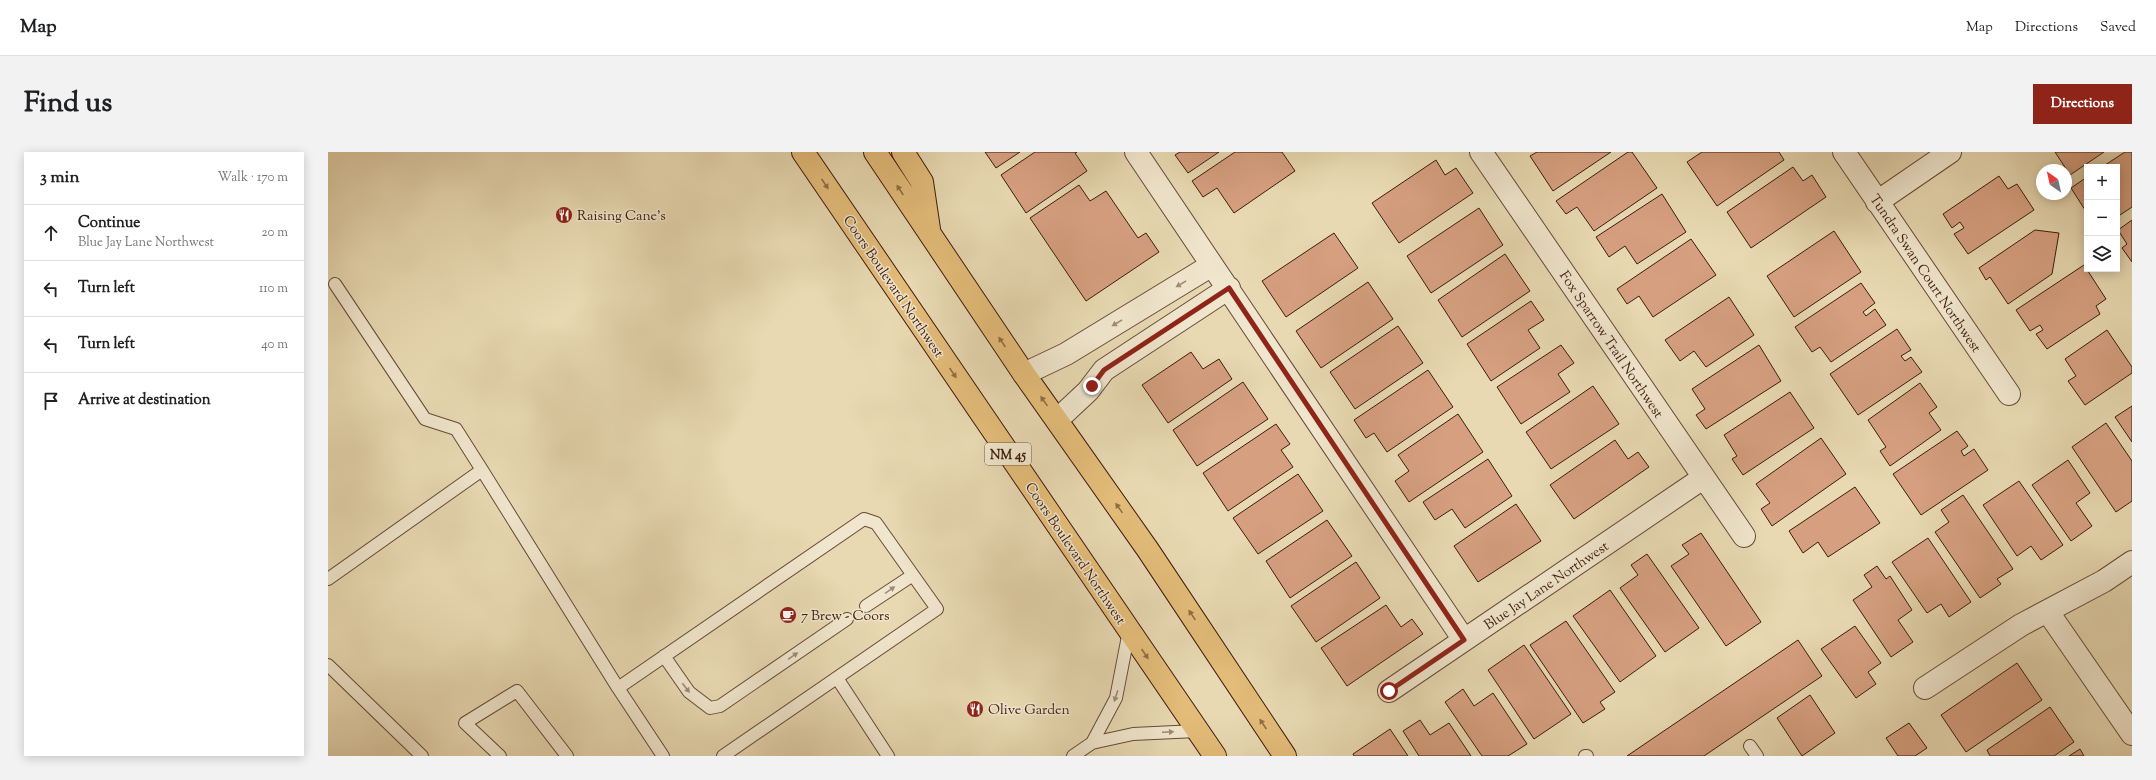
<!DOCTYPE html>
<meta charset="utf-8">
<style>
body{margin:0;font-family:"Sorts Mill Goudy",serif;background:#f2f2f2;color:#202124}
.controls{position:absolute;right:12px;top:12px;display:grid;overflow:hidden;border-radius:0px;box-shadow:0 2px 10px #0003}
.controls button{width:36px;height:36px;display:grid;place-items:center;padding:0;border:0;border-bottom:1px solid #e0e0e0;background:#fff;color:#202124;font:20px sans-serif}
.compass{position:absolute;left:1708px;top:12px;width:36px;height:36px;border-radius:50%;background:#fff;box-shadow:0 2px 10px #0003;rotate:326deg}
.stop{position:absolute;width:12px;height:12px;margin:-9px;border:3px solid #8f2418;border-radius:50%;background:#fff}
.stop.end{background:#8f2418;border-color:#fff;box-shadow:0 1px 4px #0008}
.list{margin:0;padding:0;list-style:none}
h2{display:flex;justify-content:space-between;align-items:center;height:52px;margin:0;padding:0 16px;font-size:17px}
h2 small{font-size:13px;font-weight:400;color:#757577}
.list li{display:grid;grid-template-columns:26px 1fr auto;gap:12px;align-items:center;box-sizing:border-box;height:56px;padding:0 16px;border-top:1px solid #e0e0e0}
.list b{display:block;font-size:15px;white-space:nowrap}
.list p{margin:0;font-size:13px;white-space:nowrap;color:#757577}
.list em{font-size:13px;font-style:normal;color:#757577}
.icon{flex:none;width:22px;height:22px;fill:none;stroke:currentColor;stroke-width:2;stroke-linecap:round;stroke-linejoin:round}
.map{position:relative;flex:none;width:1804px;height:604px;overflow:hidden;border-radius:0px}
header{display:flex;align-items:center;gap:24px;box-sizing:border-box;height:56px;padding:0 20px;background:#fff;border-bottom:1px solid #e0e0e0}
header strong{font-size:19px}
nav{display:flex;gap:22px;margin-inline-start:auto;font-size:14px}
.intro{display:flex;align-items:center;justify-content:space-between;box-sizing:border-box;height:96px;padding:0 24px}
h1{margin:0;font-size:28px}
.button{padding:10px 18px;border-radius:0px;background:#8f2418;color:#fff;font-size:14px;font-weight:700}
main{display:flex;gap:24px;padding:0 24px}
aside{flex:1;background:#fff;border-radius:0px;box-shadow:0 2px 10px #0003}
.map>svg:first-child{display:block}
.building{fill:#d6a080;stroke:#3d1b0e}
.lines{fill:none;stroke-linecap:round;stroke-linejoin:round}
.lane-casing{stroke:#684a37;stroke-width:14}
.street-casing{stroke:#684a37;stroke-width:24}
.primary-casing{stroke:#3d1b0e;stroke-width:24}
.lane{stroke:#f0e6cd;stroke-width:12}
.street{stroke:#f0e6cd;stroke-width:22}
.primary{stroke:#e4bc79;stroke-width:22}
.oneway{fill:#906c44}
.oneway2{fill:#9f8b77}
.route{stroke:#8f2418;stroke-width:5}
.labels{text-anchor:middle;stroke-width:3;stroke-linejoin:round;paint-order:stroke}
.shield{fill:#f0e6cd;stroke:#735847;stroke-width:1}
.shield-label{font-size:13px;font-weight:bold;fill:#3d1b0e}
.poi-label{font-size:14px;fill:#3d1b0e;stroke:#f0e6cd;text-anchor:start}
.street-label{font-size:14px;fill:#3d1b0e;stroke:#f0e6cd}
</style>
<header>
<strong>Map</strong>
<nav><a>Map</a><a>Directions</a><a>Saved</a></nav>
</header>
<div class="intro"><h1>Find us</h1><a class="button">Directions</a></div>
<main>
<aside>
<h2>3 min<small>Walk · 170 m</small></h2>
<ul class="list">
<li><svg class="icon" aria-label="ahead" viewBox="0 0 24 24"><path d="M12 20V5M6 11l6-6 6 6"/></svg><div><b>Continue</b><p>Blue Jay Lane Northwest</p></div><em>20 m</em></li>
<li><svg class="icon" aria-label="left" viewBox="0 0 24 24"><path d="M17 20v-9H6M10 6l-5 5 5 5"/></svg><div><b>Turn left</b></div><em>110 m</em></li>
<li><svg class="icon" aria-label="left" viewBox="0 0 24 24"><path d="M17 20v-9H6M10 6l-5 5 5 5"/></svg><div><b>Turn left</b></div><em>40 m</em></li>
<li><svg class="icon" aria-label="arrive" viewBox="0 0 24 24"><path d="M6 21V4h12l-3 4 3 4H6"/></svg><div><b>Arrive at destination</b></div></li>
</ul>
</aside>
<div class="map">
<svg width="1804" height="604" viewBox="0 0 1804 604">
<rect width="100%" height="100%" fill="#e8d9b2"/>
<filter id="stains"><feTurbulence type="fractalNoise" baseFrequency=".005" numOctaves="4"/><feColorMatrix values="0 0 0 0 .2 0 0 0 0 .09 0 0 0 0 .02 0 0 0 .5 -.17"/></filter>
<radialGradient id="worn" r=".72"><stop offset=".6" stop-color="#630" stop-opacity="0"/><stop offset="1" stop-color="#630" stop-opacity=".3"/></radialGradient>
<path class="building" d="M 657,0 L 692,0 L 668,16 Z
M 707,0 L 749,0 L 747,1 L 759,19 L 698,61 L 673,23 Z
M 852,0 L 891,0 L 860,21 L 847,3 Z
M 907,0 L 954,0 L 967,19 L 906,61 L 889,36 L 875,45 L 864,29 Z
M 1209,0 L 1283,0 L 1225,39 L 1202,4 Z
M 1300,0 L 1304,0 L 1329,36 L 1266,79 L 1249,55 L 1238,62 L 1228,49 Z
M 1374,0 L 1451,0 L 1456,8 L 1389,54 L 1359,10 Z
M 1727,0 L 1776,0 L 1742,23 Z
M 1797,0 L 1804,0 L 1804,55 L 1789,65 L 1789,15 L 1774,15 Z
M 1108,8 L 1117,23 L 1128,16 L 1145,41 L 1071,91 L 1044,51 Z
M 1465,15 L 1475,29 L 1484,23 L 1498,45 L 1423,96 L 1399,60 Z
M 1671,24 L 1680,37 L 1689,32 L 1706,58 L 1640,102 L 1626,82 L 1636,76 L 1632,70 L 1624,76 L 1615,62 Z
M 1759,25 L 1759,61 L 1743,36 Z
M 751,33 L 762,49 L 778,39 L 810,86 L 818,81 L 831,100 L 758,149 L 702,66 Z
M 1334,42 L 1358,80 L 1309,112 L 1297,94 L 1281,105 L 1268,85 Z
M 1151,56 L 1175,93 L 1103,141 L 1079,104 Z
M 1804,68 L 1804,110 L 1794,96 L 1799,92 L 1790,78 Z
M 1707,78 L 1731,81 L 1724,122 L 1680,152 L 1662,125 L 1658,128 L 1651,116 Z
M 1506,79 L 1533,120 L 1466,165 L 1439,124 Z
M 1006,81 L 1030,116 L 958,165 L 934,129 Z
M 1363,87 L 1388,123 L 1325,165 L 1311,144 L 1299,152 L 1289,137 Z
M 1177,102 L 1202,139 L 1134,185 L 1110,148 Z
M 1756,113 L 1778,147 L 1768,154 L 1772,162 L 1719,197 L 1708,182 L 1715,178 L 1712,173 L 1702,179 L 1688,158 Z
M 1040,130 L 1065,167 L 993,216 L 968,179 Z
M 1533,131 L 1547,151 L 1535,160 L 1538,164 L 1547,157 L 1558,173 L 1503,210 L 1492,195 L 1484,200 L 1467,175 Z
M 1401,145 L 1426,183 L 1378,215 L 1366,199 L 1352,209 L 1337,188 Z
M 1203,149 L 1216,168 L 1200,178 L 1212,196 L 1163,229 L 1139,192 Z
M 1070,174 L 1095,211 L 1027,257 L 1002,220 Z
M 1569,177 L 1583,198 L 1573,204 L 1577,209 L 1583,205 L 1594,220 L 1530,263 L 1502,222 Z
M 1779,178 L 1804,215 L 1804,221 L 1757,253 L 1740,229 L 1748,224 L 1737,207 Z
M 1233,193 L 1246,211 L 1230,222 L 1242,240 L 1193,272 L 1169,235 Z
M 1431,193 L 1453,229 L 1378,277 L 1368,263 L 1377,257 L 1364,237 Z
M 863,200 L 875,217 L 891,207 L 904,227 L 840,271 L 814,233 Z
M 1100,218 L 1125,255 L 1059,300 L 1046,281 L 1038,286 L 1026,268 Z
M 915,230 L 940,267 L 869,314 L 845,278 Z
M 1592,231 L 1609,255 L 1601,261 L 1613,278 L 1562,314 L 1552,299 L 1558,295 L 1540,268 Z
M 1265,234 L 1291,272 L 1223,317 L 1198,280 Z
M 1462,240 L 1486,276 L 1415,323 L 1404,307 L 1409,304 L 1396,283 Z
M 1804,254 L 1804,290 L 1787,265 Z
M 1130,262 L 1155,300 L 1081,350 L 1067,329 L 1081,319 L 1070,303 Z
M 1778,271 L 1804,309 L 1804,349 L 1788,360 L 1744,295 Z
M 948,272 L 962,292 L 953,298 L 965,315 L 900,359 L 875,321 Z
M 1629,279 L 1640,294 L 1633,299 L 1636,304 L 1646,297 L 1660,318 L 1593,363 L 1565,322 Z
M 1493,286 L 1518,322 L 1444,374 L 1433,357 L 1442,351 L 1428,332 Z
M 1287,288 L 1300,307 L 1310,300 L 1321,315 L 1246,367 L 1222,333 Z
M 1160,307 L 1184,344 L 1137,376 L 1124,357 L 1107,368 L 1095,350 Z
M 1740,308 L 1762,341 L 1748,351 L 1764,374 L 1743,389 L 1704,333 Z
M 970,322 L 995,359 L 930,402 L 905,366 Z
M 1691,329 L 1735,393 L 1713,408 L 1703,394 L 1689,404 L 1655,353 Z
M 1527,335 L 1552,371 L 1500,405 L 1490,390 L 1475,401 L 1461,379 Z
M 1635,343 L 1685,417 L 1669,427 L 1673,432 L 1652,446 L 1607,380 L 1621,370 L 1613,358 Z
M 1188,352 L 1213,389 L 1150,430 L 1126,394 Z
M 999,368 L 1024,404 L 962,446 L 938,409 Z
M 1373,381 L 1433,470 L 1398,494 L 1343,414 L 1361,402 L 1354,393 Z
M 1600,386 L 1643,450 L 1621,465 L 1613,452 L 1599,461 L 1564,410 Z
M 1319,402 L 1371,476 L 1337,500 L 1292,436 L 1310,423 L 1303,413 Z
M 1028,410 L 1052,446 L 988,490 L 963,454 Z
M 1549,414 L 1558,427 L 1562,424 L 1584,458 L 1570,468 L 1585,490 L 1563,505 L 1525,448 L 1544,435 L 1536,423 Z
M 1282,438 L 1328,504 L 1292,530 L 1245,464 Z
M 1058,453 L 1073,475 L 1084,467 L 1095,482 L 1019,534 L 993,496 Z
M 1238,469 L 1287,540 L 1272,550 L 1277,557 L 1255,571 L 1202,493 Z
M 1527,474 L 1553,511 L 1540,520 L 1548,532 L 1528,546 L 1493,497 Z
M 1470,488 L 1494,524 L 1376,604 L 1299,604 Z
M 1196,493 L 1243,562 L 1206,587 L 1160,518 Z
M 1689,511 L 1714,548 L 1638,600 L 1613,563 Z
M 1135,537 L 1146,554 L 1165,541 L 1199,592 L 1180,604 L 1154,604 L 1117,550 Z
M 1482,543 L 1507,581 L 1474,604 L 1449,566 Z
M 1722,555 L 1746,590 L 1726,604 L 1662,604 L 1659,598 Z
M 1092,568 L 1102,583 L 1121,571 L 1143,604 L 1091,604 L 1075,579 Z
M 1581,571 L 1599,596 L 1587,604 L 1570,604 L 1558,586 Z
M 1062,577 L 1080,604 L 1026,604 L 1025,602 Z
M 1752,597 L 1756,604 L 1741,604 Z"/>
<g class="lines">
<g class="lane-casing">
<path id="lane" d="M 7,132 L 97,267 L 128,277 L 154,318
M 0,427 L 154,318 L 290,536 L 335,604
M 538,454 L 585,423
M 801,479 L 788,546 L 764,591 L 805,582 L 869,579
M 336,504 L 361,540 L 382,556 L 392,554 L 519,467
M 0,513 L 94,604
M 509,526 L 560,604
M 290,536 L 536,367 L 548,371 L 609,457 L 395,604
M 1422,594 L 1429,604
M 172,604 L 137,571 L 189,539 L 239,604
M 745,604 L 764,591
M 1257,604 L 1259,604"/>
</g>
<g class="street-casing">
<path id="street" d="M 808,0 L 1136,488
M 1153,0 L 1416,384
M 1516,0 L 1681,242
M 1549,50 L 1622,0
M 696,222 L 738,202 L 884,113
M 729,268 L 760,239 L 776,218 L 901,136
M 1720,460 L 1804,582
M 1597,536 L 1693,473 L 1776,429 L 1804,410
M 1061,539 L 1375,326"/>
</g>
<g class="primary-casing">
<path id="primary" d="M 475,0 L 887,604
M 547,0 L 696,222 L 820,398 L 957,604
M 575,0 L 594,30 L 601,77"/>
</g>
<use href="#lane" class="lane"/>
<use href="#street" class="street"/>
<use href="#primary" class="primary"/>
</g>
<defs><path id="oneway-solid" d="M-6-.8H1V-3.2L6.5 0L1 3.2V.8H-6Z"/></defs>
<g class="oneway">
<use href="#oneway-solid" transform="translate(497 32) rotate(56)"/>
<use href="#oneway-solid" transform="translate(572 38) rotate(-123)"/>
<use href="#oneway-solid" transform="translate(674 190) rotate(-124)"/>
<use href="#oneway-solid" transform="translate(625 221) rotate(56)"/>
<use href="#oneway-solid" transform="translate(716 249) rotate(-125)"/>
<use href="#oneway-solid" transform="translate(791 356) rotate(-125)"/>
<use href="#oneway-solid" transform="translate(864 463) rotate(-124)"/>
<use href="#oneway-solid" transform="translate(817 502) rotate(56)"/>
<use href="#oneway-solid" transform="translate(935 572) rotate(-124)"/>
</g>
<g class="oneway2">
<use href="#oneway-solid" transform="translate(853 132) rotate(149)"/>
<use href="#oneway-solid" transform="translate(789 171) rotate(149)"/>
<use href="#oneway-solid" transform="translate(562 438) rotate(-34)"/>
<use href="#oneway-solid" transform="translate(465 504) rotate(-34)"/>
<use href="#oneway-solid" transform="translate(358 536) rotate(52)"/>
<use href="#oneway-solid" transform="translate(788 544) rotate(108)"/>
<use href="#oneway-solid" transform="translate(840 580) rotate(-3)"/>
</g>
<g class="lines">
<path class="route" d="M 764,234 L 776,218 L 901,136 L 1136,488 L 1061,539"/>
</g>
<defs>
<g id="restaurant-disc" transform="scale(0.9)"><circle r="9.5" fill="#8f2418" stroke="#f0e6cd"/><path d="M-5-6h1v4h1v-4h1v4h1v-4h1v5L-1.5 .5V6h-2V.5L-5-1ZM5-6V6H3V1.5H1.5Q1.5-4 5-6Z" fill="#fff"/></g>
<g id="cafe-disc" transform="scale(0.9)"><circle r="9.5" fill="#8f2418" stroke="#f0e6cd"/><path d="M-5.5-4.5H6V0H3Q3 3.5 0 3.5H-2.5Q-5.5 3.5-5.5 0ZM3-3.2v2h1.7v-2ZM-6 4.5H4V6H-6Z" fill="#fff"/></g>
</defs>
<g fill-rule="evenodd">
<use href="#restaurant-disc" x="236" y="63"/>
<use href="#cafe-disc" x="460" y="463"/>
<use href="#restaurant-disc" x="647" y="557"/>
</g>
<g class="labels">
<rect class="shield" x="657" y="291" width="46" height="22" rx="3"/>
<g class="shield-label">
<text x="680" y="307">NM 45</text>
</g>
<g class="poi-label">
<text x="249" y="68">Raising Cane's</text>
<text x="473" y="468">7 Brew - Coors</text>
<text x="660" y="562">Olive Garden</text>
</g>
<g class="street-label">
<text transform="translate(1598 121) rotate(56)" y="5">Tundra Swan Court Northwest</text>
<text transform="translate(566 134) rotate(56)" y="5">Coors Boulevard Northwest</text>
<text transform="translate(1284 192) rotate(56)" y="5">Fox Sparrow Trail Northwest</text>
<text transform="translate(748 401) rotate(56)" y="5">Coors Boulevard Northwest</text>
<text transform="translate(1218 433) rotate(-34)" y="5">Blue Jay Lane Northwest</text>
</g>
</g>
<rect width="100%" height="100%" filter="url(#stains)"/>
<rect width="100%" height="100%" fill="url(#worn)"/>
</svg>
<div class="controls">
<button>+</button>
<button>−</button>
<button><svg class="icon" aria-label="layers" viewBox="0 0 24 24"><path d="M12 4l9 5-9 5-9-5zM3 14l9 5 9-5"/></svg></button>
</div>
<svg class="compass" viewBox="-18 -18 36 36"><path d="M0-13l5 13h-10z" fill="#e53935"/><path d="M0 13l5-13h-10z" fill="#757577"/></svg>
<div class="stop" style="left:1061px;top:539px"></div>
<div class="stop end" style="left:764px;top:234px"></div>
</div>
</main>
